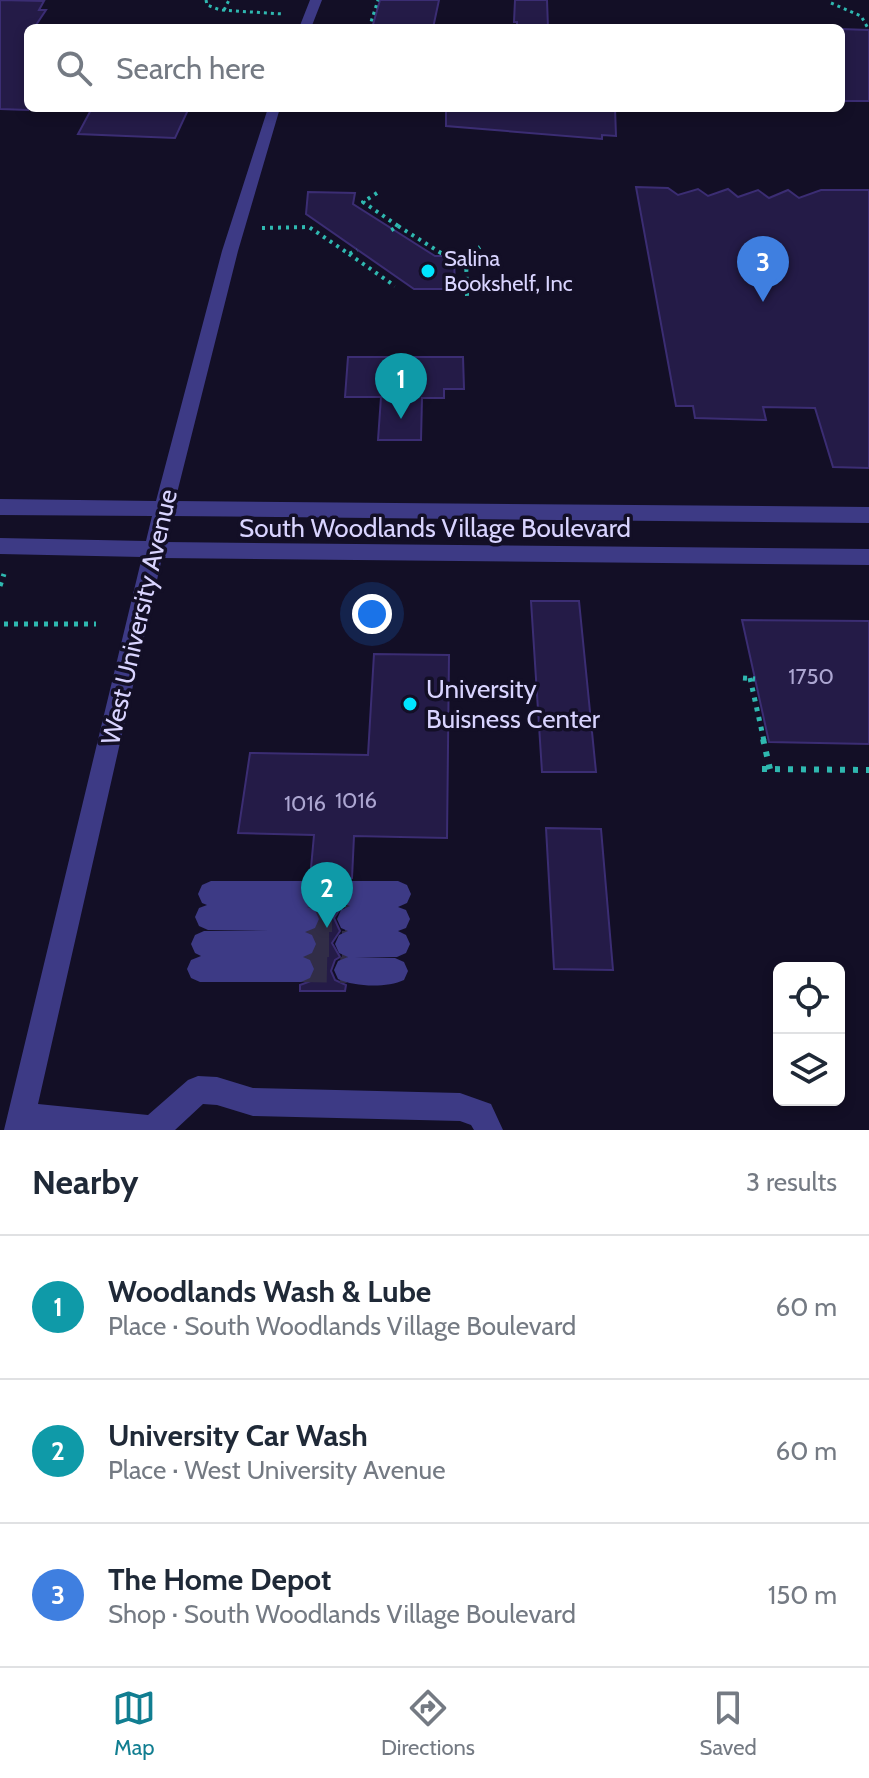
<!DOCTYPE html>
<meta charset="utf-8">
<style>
body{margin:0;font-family:Cabin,sans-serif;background:#f6f6f7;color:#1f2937}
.controls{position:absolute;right:24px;bottom:24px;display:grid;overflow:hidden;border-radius:12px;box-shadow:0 4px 12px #0003}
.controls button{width:72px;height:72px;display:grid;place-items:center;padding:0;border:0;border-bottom:2px solid #e0e1e3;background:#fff;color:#1f2937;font:40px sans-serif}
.you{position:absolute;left:372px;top:614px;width:28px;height:28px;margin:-20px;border:6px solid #fff;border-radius:50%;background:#1a73e8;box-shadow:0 0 0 12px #1a73e833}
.badge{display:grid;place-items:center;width:52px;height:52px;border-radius:50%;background:#117e91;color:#fff;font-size:26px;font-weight:700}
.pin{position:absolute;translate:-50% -66px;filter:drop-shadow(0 2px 4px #0008)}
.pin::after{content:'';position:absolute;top:42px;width:28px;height:24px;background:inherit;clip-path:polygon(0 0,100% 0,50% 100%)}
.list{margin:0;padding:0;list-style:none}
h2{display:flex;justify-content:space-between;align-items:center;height:104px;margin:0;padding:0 32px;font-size:34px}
h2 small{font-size:26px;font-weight:400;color:#747a83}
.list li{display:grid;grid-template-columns:52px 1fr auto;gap:24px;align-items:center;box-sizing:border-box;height:144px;padding:0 32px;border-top:2px solid #e0e1e3}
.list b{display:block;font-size:30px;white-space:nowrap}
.list p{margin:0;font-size:26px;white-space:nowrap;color:#747a83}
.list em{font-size:26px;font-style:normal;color:#747a83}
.icon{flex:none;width:44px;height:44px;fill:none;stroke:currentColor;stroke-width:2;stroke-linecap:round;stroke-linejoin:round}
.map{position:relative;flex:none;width:869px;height:1130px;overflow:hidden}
.search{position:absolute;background:#fff;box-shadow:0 4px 12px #0003;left:24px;right:24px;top:24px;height:88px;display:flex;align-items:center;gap:20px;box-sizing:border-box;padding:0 28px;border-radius:12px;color:#747a83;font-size:30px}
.sheet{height:536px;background:#fff}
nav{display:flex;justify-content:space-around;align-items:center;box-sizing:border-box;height:112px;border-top:2px solid #e0e1e3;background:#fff;font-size:22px;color:#747a83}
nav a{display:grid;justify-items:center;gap:4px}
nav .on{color:#117e91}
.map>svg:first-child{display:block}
.building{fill:#241b47;stroke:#3b2d73;stroke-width:2}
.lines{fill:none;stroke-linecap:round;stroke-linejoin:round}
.minor-tunnel{stroke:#312d47;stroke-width:26;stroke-dasharray:26 13;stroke-linecap:butt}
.path-far3{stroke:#2fb8b0;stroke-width:3;stroke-dasharray:3 4;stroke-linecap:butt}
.path-far2{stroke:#2fb8b0;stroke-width:4;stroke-dasharray:3 5;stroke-linecap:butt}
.path-far1{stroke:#2fb8b0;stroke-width:5;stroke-dasharray:4 6;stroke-linecap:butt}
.path{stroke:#2fb8b0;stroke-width:6;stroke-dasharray:5 8;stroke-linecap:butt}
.minor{fill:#3d3a85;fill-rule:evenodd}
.poi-dot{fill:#00e5ff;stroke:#130f26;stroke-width:3}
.labels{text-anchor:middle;stroke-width:7;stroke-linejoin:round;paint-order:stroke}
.far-poi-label{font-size:22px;fill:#d9d4ff;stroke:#130f26;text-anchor:start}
.number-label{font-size:22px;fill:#aca6d1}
.street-label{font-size:26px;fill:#d9d4ff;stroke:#130f26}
.poi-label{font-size:26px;fill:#d9d4ff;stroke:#130f26;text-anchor:start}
</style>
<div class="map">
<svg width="869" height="1130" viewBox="0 0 869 1130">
<rect width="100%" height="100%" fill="#130f26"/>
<path class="building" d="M 0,0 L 44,1 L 39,10 L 46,10 L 34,28 L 28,28 L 28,110 L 0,109 Z
M 380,0 L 439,0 L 433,28 L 372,28 Z
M 515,0 L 547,0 L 548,28 L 517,28 L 517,22 L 514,22 Z
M 841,29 L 869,30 L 869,101 L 841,101 Z
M 92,108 L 128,108 L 188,110 L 175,138 L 78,134 Z
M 446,108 L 615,108 L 616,136 L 602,135 L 602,139 L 446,126 Z
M 636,187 L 668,188 L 678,195 L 698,189 L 708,196 L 728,189 L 738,197 L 758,190 L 769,198 L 788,190 L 799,198 L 821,190 L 869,190 L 869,468 L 833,467 L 815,408 L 763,407 L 766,420 L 695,418 L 693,406 L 676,406 Z
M 308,192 L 355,193 L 353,204 L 435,256 L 454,256 L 455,289 L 414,289 L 306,214 Z
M 348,357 L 463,357 L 464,389 L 444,389 L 444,398 L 422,398 L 421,440 L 378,440 L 381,397 L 345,397 Z
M 531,601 L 579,601 L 596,772 L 542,772 Z
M 742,620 L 869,621 L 869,744 L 769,742 Z
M 374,654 L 449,655 L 447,838 L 354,836 L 352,878 L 341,882 L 335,893 L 342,906 L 334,918 L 340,931 L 332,943 L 340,957 L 335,960 L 331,971 L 335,980 L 346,985 L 345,991 L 300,991 L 300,985 L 311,981 L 317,970 L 310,957 L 319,945 L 313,932 L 322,920 L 315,907 L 320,904 L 324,893 L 320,884 L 310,879 L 314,835 L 238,833 L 250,753 L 368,755 Z
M 546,828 L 601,829 L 613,970 L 554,969 Z"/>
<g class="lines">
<path class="minor-tunnel" d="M 308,894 L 351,894
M 306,919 L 350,919
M 303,944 L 348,944
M 301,969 L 347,970"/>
<path class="path-far3" d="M 206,0 L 207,5 L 220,10 L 283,14
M 831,3 L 861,16 L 869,30
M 224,10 L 229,0
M 369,28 L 378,0"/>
<path class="path-far2" d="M 377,193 L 363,202 L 398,226 L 390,231
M 398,226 L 441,253 L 466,257 L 467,296
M 262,228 L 309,227 L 349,254 L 357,250
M 349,254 L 395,286
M 466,257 L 480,247
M 455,279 L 467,279"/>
<path class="path-far1" d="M 0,586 L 4,574
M 4,624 L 96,624
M 743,678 L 755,679
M 750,678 L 764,741"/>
<path class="path" d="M 763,739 L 770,769
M 762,769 L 869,770"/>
<path class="minor" d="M 310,0 L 322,0 L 311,28 L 299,28 Z
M 268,108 L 280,108 L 238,251 L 175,501 L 869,507 L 869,523 L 171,516 L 165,542 L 869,549 L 869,565 L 162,558 L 38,1104 L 148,1115 L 188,1080 L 198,1076 L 217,1077 L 253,1088 L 460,1093 L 491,1104 L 503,1130 L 474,1130 L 471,1125 L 460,1121 L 253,1116 L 217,1105 L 203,1104 L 175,1130 L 4,1130 L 142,557 L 0,554 L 0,538 L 146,541 L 152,516 L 0,515 L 0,499 L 156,501 L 222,251 Z
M 211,881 L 308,881 L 317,885 L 321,894 L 317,903 L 307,907 L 315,910 L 319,919 L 315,928 L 305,932 L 312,935 L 316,944 L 312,953 L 303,957 L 310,960 L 314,969 L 310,978 L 301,982 L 200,982 L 191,978 L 187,969 L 191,960 L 201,956 L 195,953 L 191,944 L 195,935 L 204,931 L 269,931 L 208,930 L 199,926 L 195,917 L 199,908 L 207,905 L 202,903 L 198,894 L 202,885 Z
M 351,881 L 398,881 L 407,885 L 411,894 L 407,903 L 398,907 L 406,910 L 410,919 L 406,928 L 398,931 L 406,935 L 410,944 L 406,953 L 397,957 L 355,957 L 395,958 L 404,962 L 408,971 L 404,980 C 387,988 355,987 338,979 L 334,970 L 338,961 L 348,957 L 339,953 L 335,944 L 339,935 L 348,931 L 341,928 L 337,919 L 341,910 L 350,906 L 342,903 L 338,894 L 342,885 Z"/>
</g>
<g class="poi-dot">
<circle cx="428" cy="271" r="8"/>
<circle cx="410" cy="704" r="8"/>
</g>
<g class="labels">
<g class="far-poi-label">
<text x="444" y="266">Salina<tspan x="444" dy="25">Bookshelf, Inc</tspan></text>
</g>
<g class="number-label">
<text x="811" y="684">1750</text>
<text x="356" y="808">1016</text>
<text x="305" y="811">1016</text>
</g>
<g class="street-label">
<text x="435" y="537">South Woodlands Village Boulevard</text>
<text transform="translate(139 617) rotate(-77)" y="9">West University Avenue</text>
</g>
<g class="poi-label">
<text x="426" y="698">University<tspan x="426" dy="30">Buisness Center</tspan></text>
</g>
</g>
</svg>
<div class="controls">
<button><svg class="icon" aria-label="locate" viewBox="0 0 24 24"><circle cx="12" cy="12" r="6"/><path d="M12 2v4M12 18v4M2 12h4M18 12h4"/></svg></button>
<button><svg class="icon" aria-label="layers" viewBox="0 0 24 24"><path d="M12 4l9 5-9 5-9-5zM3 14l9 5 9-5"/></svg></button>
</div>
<div class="you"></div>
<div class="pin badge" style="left:401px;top:419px;background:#0f9aa8">1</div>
<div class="pin badge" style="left:327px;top:928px;background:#0f9aa8">2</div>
<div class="pin badge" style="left:763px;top:302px;background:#3f7fe0">3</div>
<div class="search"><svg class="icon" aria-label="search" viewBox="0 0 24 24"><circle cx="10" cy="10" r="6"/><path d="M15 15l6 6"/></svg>Search here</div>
</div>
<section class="sheet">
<h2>Nearby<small>3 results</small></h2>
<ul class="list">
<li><span class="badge" style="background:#0f9aa8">1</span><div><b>Woodlands Wash &amp; Lube</b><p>Place · South Woodlands Village Boulevard</p></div><em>60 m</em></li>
<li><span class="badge" style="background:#0f9aa8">2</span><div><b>University Car Wash</b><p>Place · West University Avenue</p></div><em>60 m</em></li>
<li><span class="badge" style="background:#3f7fe0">3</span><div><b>The Home Depot</b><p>Shop · South Woodlands Village Boulevard</p></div><em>150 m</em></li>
</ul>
</section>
<nav>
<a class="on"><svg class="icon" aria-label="map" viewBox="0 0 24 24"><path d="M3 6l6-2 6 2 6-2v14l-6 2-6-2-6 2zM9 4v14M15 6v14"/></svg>Map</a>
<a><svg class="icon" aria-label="directions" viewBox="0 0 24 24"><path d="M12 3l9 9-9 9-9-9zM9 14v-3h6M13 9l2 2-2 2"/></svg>Directions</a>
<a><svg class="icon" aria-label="saved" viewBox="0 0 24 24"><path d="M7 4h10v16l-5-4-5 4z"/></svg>Saved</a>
</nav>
